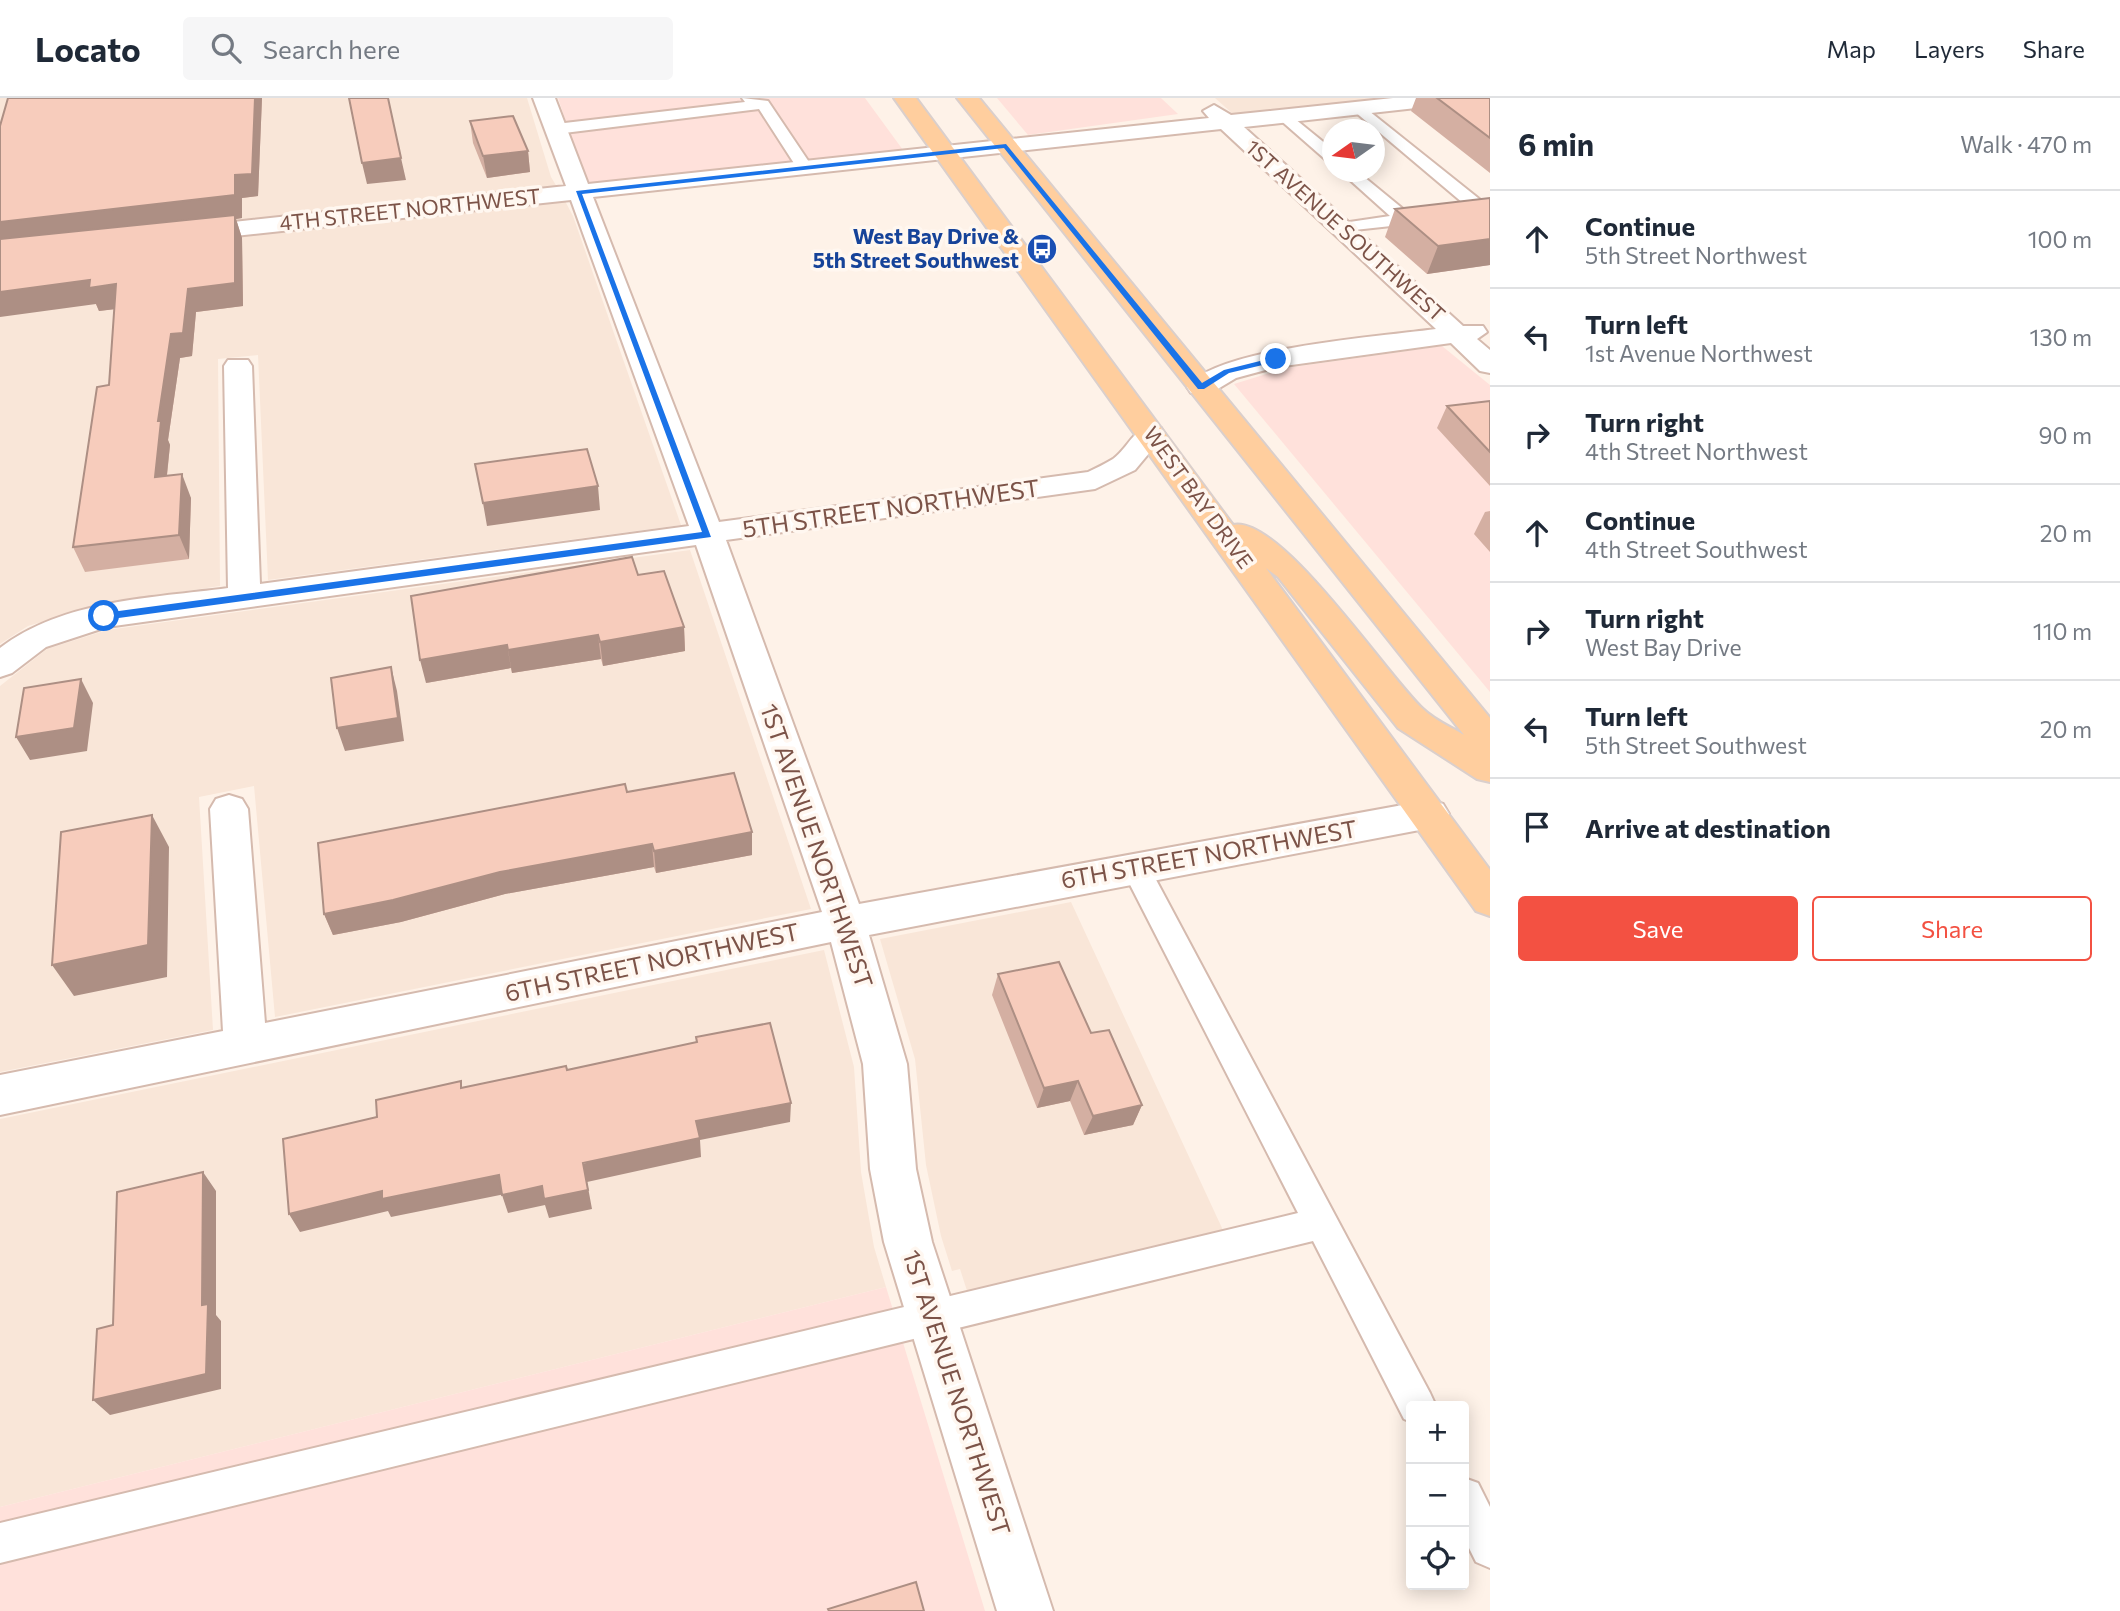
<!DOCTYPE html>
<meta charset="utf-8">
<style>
body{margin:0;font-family:Commissioner,sans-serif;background:#f6f6f7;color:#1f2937}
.controls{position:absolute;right:21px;bottom:21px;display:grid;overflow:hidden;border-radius:7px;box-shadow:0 4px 18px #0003}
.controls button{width:63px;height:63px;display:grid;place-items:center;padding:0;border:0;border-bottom:2px solid #e0e1e3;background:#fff;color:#1f2937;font:35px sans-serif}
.compass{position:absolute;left:1322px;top:21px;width:63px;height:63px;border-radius:50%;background:#fff;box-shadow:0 4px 18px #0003;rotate:256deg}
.stop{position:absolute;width:21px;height:21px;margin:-16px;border:5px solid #1a73e8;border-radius:50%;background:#fff}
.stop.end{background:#1a73e8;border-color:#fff;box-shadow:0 2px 7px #0008}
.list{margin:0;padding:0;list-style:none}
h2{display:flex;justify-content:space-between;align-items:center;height:91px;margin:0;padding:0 28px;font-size:30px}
h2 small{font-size:23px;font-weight:400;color:#747a83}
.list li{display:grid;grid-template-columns:46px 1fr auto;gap:21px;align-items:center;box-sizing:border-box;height:98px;padding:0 28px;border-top:2px solid #e0e1e3}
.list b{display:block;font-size:26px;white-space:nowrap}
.list p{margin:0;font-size:23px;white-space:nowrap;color:#747a83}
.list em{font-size:23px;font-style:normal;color:#747a83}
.actions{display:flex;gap:14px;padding:21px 28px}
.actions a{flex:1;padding:16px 0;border:2px solid #f35142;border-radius:7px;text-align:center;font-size:24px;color:#f35142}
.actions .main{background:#f35142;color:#fff}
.icon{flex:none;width:38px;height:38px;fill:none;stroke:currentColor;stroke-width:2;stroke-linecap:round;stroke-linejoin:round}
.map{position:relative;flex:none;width:1490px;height:1513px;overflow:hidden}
header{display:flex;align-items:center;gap:42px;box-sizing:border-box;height:98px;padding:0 35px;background:#fff;border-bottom:2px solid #e0e1e3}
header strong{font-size:33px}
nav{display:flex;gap:38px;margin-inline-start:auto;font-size:24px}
.search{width:490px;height:63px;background:#f6f6f7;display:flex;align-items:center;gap:18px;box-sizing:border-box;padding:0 24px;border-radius:7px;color:#747a83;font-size:26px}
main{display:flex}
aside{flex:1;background:#fff}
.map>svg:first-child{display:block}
.residential{fill:#f9e6d8}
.commercial{fill:#ffe1db}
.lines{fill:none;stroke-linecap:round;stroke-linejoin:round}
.lane-casing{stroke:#d5baae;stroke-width:4}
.street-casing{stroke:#d5baae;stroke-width:4}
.primary-casing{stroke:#dacfcc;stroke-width:4}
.lane{fill:#fff;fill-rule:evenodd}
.street{fill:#fff;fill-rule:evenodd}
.primary{fill:#ffce9e;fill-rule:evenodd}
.wall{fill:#d4afa2}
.shaded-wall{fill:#ad8f84}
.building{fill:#f7ccbc;stroke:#ad8f84;stroke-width:2}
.route{fill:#1a73e8}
.labels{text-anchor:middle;stroke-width:7;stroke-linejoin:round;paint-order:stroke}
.far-street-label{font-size:21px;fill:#7c5348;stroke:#fff7f0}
.far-transit-label{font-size:21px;font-weight:bold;fill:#164399;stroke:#fff7f0;text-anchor:end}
.street-label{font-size:24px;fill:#7c5348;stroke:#fff7f0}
</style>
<header>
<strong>Locato</strong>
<div class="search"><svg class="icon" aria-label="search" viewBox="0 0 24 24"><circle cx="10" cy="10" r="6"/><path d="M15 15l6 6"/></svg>Search here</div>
<nav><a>Map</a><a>Layers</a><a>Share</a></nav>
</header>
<main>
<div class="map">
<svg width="1490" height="1513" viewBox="0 0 1490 1513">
<rect width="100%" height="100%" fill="#fef2e8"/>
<path class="residential" d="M 0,0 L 527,0 L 551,79 L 557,89 L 0,149 Z
M 1215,0 L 1391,0 L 1233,16 Z
M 565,103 L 573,118 L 681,427 L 268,482 L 258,257 L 218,261 L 220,488 L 106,505 L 28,528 L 0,546 L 0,164 Z
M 690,452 L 811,811 L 275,919 L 254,688 L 199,699 L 213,932 L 0,974 L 0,588 L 47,551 L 107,532 Z
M 1071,804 L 1228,1143 L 969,1199 L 960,1171 L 952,1173 L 941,1138 L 926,1067 L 915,961 L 880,841 Z
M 824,852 L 854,969 L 861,1074 L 874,1149 L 886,1189 L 0,1409 L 0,1021 Z"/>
<path class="commercial" d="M 558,0 L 865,0 L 903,52 L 591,86 L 583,75 Z
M 997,0 L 1161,0 L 1178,16 L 1028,37 Z
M 1442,248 L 1490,287 L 1490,594 L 1234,286 L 1286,270 Z
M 886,1189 L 985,1513 L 0,1513 L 0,1409 Z"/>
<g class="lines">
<g class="lane-casing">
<path id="lane" d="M 742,0 L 768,3 L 813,70 L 811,73 L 799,73 L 759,11 L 556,36 L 548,31 L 556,26 L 745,4 Z
M 1359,5 L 1488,108 L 1488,116 L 1476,116 L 1354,13 L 1351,10 Z
M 1284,12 L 1332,51 L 1332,64 L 1326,62 L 1278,20 L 1276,17 Z
M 1341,74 L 1358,74 L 1408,115 L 1428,114 L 1437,119 L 1428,124 L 1336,134 L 1333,130 L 1336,126 L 1390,118 Z
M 1136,760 L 1146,763 L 1430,1295 L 1436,1308 L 1411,1308 L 1411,1324 L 1404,1321 L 1313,1143 L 0,1465 L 0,1425 L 1298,1115 L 1122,771 L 1126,763 Z
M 1464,1380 L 1478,1385 L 1490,1409 L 1490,1470 L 1476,1464 L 1464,1440 Z"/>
</g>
<g class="street-casing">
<path id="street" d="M 533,0 L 555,0 L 588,86 L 1209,20 L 1203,13 L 1214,7 L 1231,17 L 1393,0 L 1463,0 L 1452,6 L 1244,29 L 1463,228 L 1483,228 L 1487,234 L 1477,241 L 1490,252 L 1490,275 L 1480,273 L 1451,245 L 1277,269 L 1236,280 L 1211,295 L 1191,295 L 1187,289 C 1214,250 1386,238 1436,231 L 1221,31 L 593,99 L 719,424 L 1088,374 C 1096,370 1105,366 1113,361 C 1131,348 1135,323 1161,330 L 1165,336 L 1135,372 L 1095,391 L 726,442 L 859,806 L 1430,702 L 1443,706 L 1449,716 L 1443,726 L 1430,730 L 869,837 L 907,966 L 916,1071 L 932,1144 L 1053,1513 L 997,1513 L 884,1144 L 870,1071 L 863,966 L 831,844 L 0,1017 L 0,977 L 223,933 L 210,711 L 216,701 L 229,697 L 242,701 L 248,711 L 265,925 L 822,814 L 696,447 L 107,529 L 46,549 L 12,575 L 0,579 L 0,550 C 63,502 152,500 228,490 L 224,268 L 228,262 L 248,262 L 252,268 L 260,486 L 689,428 L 571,102 L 188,143 L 179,141 L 176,136 L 179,131 L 188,129 L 566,88 Z"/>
</g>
<g class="primary-casing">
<path id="primary" d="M 894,0 L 916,0 L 1233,427 C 1280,416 1388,579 1423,611 C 1434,622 1451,629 1464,637 L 957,0 L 979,0 L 1490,620 L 1490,684 L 1477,681 L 1398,630 L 1278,479 L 1266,470 L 1490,772 L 1490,818 L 1476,813 Z"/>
</g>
<use href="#lane" class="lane"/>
<use href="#street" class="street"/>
<use href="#primary" class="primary"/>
</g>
<path class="wall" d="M 8,0 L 262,0 L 258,98 L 242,100 L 242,120 L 236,121 L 242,140 L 243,208 L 196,214 L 192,258 L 180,260 L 168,342 L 170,347 L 167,378 L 191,400 L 189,461 L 85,474 L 73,449 L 109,287 L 114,211 L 99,213 Z
M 1416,0 L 1490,0 L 1490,75 L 1411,13 Z
M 470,23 L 528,53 L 530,74 L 487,80 L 473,45 Z
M 1490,100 L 1490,167 L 1427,176 L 1385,139 L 1395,111 Z
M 1490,303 L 1490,388 L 1437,330 L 1447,308 Z
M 1490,413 L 1490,454 L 1474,436 L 1485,414 Z
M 638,477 L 684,529 L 685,553 L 603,568 L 601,561 L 512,575 L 511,570 L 426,585 Z
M 627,694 L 752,757 L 656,775 L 654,769 L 505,796 L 401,824 L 333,837 L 324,816 Z
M 998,876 L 1091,935 L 1142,1007 L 1133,1027 L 1084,1037 L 1070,1003 L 1037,1010 L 992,897 Z"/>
<path class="shaded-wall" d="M 255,0 L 262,0 L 258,98 L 242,100 L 242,120 L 236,121 L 242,140 L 243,208 L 196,214 L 192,258 L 180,260 L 168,342 L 170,347 L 164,404 L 155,379 L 158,323 L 171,236 L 188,191 L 0,149 L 0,124 L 235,77 Z
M 528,53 L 530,74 L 487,80 L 483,58 Z
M 401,60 L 406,82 L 367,86 L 362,65 Z
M 1490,141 L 1490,167 L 1427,176 L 1438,148 Z
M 90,182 L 116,186 L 125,210 L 99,213 L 96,206 L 0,219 L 0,194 Z
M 182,376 L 191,400 L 189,461 L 179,437 Z
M 598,388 L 600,412 L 487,428 L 483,405 Z
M 684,529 L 685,553 L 603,568 L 600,544 Z
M 598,537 L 601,561 L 512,575 L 508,552 Z
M 507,547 L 511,570 L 426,585 L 420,562 Z
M 391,569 L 397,593 L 404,643 L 345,653 L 337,630 Z
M 81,581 L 93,605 L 87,653 L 30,662 L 16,639 Z
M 152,717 L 169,749 L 167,879 L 74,898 L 52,867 Z
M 752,734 L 752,757 L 656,775 L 654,753 Z
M 652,746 L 654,769 L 505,796 L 401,824 L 333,837 L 324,816 L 500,774 Z
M 1078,983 L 1070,1003 L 1037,1010 L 1044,990 Z
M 791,1005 L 790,1024 L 700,1042 L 701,1059 L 587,1084 L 592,1111 L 549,1120 L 545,1107 L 508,1115 L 502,1097 L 696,1023 Z
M 1142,1007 L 1133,1027 L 1084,1037 L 1093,1018 Z
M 203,1074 L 216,1093 L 216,1217 L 221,1223 L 221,1291 L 110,1317 L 93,1302 L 202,1207 Z
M 499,1077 L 505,1096 L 391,1119 L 388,1113 L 300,1134 L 289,1116 L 382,1093 Z"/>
<path class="building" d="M 8,0 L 255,0 L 252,76 L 235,77 L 235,97 L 0,124 L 0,28 Z
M 349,0 L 388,0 L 401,60 L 362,65 Z
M 1437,0 L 1490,0 L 1490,40 Z
M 513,18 L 528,53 L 483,58 L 470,23 Z
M 1490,100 L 1490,141 L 1438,148 L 1395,111 Z
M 235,117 L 235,185 L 188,191 L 183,235 L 171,236 L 158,323 L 161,323 L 155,379 L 182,376 L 179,437 L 73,449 L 97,289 L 109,287 L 116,186 L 89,190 L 90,182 L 0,194 L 0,141 Z
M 1490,303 L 1490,354 L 1447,308 Z
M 587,351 L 598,388 L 483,405 L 475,366 Z
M 632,459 L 638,477 L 664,473 L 684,529 L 600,544 L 598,537 L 508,552 L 507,547 L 420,562 L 411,498 Z
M 391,569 L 398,620 L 337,630 L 331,580 Z
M 81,581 L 74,630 L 16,639 L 24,590 Z
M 734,675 L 752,734 L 654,753 L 652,746 L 500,774 L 393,802 L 324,816 L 318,745 L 625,686 L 627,694 Z
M 152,717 L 148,847 L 52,867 L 61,734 Z
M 1059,864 L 1091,935 L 1109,932 L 1142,1007 L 1093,1018 L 1078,983 L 1044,990 L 998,876 Z
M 770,925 L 791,1005 L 696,1023 L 700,1040 L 583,1065 L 588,1092 L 544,1101 L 542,1088 L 502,1097 L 499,1077 L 382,1101 L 382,1093 L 289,1116 L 283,1041 L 377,1019 L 376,1002 L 461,983 L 461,990 L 566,968 L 567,972 L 697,944 L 696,939 Z
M 203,1074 L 202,1207 L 208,1206 L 206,1276 L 93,1302 L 97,1231 L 113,1227 L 117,1094 Z
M 916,1484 L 924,1513 L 829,1513 L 828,1511 Z"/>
<path class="route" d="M 1006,46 L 1202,285 L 1224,272 L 1276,259 L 1279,263 L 1229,275 L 1204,291 L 1198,291 L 1004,50 L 582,96 L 711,439 L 104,522 L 100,518 L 104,515 L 702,434 L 576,93 Z"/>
<defs>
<g id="bus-disc" transform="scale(1.575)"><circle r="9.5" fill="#1a4fb4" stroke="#fff7f0"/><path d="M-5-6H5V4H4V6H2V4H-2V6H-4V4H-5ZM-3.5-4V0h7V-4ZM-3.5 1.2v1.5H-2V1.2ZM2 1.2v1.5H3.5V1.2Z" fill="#fff"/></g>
</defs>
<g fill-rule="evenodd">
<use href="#bus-disc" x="1042" y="151"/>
</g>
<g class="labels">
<g class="far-street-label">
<text transform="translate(410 112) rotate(-6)" y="7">4TH STREET NORTHWEST</text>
<text transform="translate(1345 133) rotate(42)" y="7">1ST AVENUE SOUTHWEST</text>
<text transform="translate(1198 400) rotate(54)" y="7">WEST BAY DRIVE</text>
</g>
<g class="far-transit-label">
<text x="1019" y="146">West Bay Drive &amp;<tspan x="1019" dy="24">5th Street Southwest</tspan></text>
</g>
<g class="street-label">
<text transform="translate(891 411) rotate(-8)" y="8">5TH STREET NORTHWEST</text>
<text transform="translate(816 748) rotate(71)" y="8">1ST AVENUE NORTHWEST</text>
<text transform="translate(1209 757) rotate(-10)" y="8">6TH STREET NORTHWEST</text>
<text transform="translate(652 865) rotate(-12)" y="8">6TH STREET NORTHWEST</text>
<text transform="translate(956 1295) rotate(72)" y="8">1ST AVENUE NORTHWEST</text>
</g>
</g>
</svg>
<div class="controls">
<button>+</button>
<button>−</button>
<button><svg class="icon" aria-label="locate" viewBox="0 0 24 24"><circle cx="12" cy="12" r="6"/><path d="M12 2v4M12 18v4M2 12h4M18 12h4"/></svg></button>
</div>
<svg class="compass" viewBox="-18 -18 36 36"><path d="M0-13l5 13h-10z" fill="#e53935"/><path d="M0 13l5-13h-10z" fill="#747a83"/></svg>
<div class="stop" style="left:104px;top:518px"></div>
<div class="stop end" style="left:1276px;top:261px"></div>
</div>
<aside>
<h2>6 min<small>Walk · 470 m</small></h2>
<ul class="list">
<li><svg class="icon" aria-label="ahead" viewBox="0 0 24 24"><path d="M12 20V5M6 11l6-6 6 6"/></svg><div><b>Continue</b><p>5th Street Northwest</p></div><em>100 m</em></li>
<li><svg class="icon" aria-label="left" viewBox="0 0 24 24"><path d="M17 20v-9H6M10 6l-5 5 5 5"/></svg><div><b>Turn left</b><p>1st Avenue Northwest</p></div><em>130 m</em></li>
<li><svg class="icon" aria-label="right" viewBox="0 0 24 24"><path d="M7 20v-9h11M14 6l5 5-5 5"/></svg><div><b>Turn right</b><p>4th Street Northwest</p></div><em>90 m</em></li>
<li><svg class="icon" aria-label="ahead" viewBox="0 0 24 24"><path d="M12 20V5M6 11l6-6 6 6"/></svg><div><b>Continue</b><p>4th Street Southwest</p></div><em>20 m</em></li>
<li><svg class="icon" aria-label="right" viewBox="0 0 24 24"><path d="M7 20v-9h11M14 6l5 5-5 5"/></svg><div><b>Turn right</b><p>West Bay Drive</p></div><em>110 m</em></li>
<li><svg class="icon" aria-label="left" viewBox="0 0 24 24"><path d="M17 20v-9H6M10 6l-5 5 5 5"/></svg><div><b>Turn left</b><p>5th Street Southwest</p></div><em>20 m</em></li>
<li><svg class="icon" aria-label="arrive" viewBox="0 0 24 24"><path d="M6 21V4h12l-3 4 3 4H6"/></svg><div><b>Arrive at destination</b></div></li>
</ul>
<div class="actions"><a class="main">Save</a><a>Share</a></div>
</aside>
</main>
